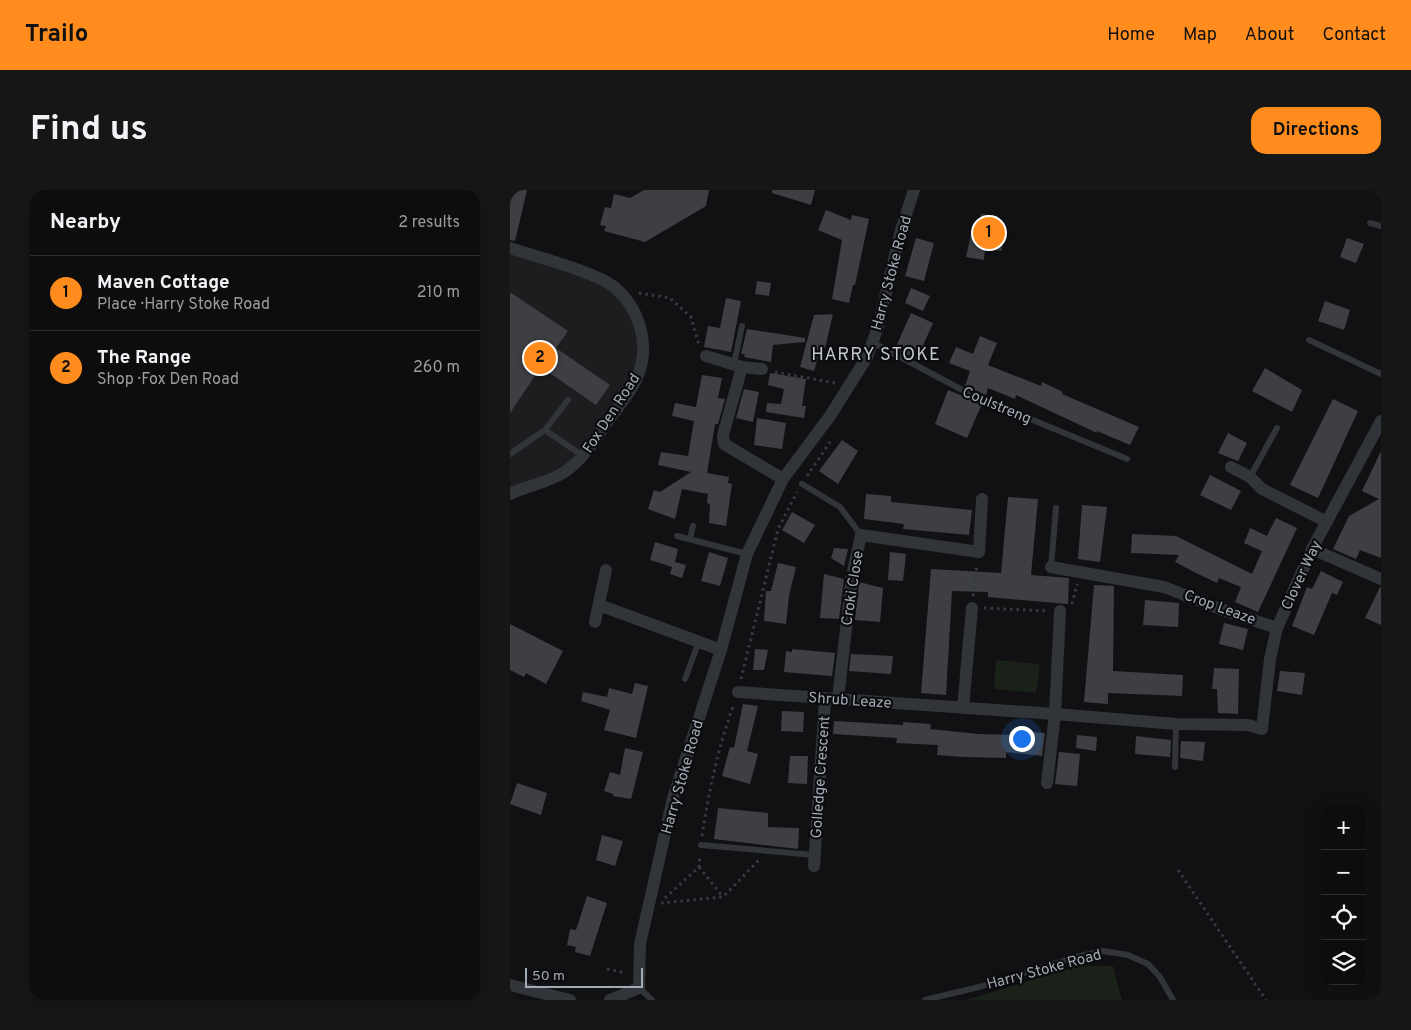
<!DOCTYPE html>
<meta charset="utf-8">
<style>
body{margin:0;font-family:Overpass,sans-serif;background:#161617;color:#f1f3f6}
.controls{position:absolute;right:15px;bottom:15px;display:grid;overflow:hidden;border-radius:10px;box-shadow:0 5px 20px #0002}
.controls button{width:45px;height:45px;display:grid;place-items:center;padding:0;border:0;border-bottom:1px solid #2d2d2e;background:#0d0d0e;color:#f1f3f6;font:25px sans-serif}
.scale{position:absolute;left:15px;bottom:12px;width:118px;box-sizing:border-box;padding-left:5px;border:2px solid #a1aab5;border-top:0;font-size:14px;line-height:18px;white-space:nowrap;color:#a1aab5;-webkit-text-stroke:4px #0c0c0e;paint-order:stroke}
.you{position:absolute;left:511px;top:548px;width:18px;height:18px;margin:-12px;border:4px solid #fff;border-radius:50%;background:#1a73e8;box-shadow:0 0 0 8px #1a73e833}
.badge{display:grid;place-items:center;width:32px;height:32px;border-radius:50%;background:#ff8c1c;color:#111;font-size:16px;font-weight:700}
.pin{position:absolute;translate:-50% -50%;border:2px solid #fff;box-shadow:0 1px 5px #0006}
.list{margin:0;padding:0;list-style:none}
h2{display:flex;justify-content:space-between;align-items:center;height:65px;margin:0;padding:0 20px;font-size:21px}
h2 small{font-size:16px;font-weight:400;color:#9a9c9e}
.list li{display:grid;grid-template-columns:32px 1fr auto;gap:15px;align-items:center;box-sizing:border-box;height:75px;padding:0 20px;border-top:1px solid #2d2d2e}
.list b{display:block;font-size:19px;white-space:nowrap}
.list p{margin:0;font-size:16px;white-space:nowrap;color:#9a9c9e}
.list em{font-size:16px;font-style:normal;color:#9a9c9e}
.icon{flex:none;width:28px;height:28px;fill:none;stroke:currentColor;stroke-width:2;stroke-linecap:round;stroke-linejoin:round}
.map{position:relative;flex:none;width:871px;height:810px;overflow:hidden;border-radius:15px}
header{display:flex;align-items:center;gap:30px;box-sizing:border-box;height:70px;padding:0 25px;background:#ff8c1c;color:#111}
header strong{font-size:24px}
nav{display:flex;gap:28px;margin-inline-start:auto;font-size:18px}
.intro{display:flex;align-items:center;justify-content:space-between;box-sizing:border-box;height:120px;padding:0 30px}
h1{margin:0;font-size:35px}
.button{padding:12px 22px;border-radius:15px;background:#ff8c1c;color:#111;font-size:18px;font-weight:700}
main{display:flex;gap:30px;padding:0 30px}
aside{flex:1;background:#0d0d0e;border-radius:15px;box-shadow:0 5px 20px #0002}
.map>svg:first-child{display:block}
.built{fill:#1d1d20}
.green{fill:#192119}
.building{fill:#3d3f43}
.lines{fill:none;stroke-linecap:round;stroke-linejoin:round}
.path{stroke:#373b3f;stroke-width:3;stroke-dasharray:2.5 4;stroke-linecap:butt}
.lane{stroke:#313438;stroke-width:6}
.street{stroke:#313438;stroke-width:12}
.labels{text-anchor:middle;stroke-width:4.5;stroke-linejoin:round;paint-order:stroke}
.street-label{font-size:15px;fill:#a1aab5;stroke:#0c0c0e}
.quarter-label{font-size:18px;letter-spacing:1px;fill:#c2c8d0;stroke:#0c0c0e}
</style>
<header>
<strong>Trailo</strong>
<nav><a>Home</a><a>Map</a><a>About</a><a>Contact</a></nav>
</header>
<div class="intro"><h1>Find us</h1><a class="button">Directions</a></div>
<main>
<aside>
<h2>Nearby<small>2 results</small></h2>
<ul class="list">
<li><span class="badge">1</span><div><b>Maven Cottage</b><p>Place · Harry Stoke Road</p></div><em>210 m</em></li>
<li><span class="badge">2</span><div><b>The Range</b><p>Shop · Fox Den Road</p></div><em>260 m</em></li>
</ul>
</aside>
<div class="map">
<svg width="871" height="810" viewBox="0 0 871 810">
<rect width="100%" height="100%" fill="#111113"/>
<path class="built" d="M 0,58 L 81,86 L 120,115 L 132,171 L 73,266 L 0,304 Z"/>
<path class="green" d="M 486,470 L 530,474 L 526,503 L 484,499 Z
M 568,776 L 603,776 L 612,810 L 456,810 Z"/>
<path class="building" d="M 0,0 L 17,0 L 5,51 L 0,50 Z
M 134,0 L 199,0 L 196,16 L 135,52 L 94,41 L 96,36 L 90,35 L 95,17 L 101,18 L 104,4 L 120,8 Z
M 262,0 L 305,0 L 301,15 L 262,3 Z
M 316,20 L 341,30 L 342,25 L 359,29 L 345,95 L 343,95 L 339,113 L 322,109 L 332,50 L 308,40 Z
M 471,24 L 488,26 L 486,39 L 494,40 L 492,61 L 475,59 L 474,70 L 456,67 L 461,44 L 463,44 L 465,35 L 469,36 Z
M 406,48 L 424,53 L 414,91 L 395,86 Z
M 837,48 L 854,54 L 846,73 L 830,67 Z
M 247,91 L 261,93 L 259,106 L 245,104 Z
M 401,98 L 420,106 L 413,121 L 395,113 Z
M 0,102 L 58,141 L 46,158 L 100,195 L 86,215 L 31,177 L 0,223 Z
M 216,108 L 231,111 L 221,162 L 194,157 L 198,136 L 210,138 Z
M 815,111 L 840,120 L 834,140 L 808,131 Z
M 401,123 L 423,133 L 407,169 L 385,159 Z
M 323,124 L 315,158 L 311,157 L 304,181 L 290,177 L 304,125 Z
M 237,139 L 295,148 L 295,152 L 263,155 L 261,172 L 234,167 L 235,164 L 231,164 Z
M 470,146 L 487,153 L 478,175 L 531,196 L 532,192 L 553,202 L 552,204 L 629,237 L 620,255 L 587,241 L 587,243 L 506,205 L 505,209 L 478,198 L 476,205 L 455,196 L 460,181 L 439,173 L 446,157 L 463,164 Z
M 755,178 L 792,200 L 782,222 L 742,201 Z
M 260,183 L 296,189 L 292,216 L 296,216 L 294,228 L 256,222 L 257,213 L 271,214 L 274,199 L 258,195 Z
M 192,185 L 212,188 L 208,208 L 215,209 L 208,234 L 205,234 L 197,283 L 219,287 L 218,293 L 222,294 L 216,336 L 199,333 L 200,314 L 197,313 L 198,304 L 172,299 L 165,329 L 138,319 L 144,300 L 150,302 L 181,282 L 148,275 L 151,262 L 178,266 L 184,231 L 162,226 L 165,213 L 186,217 Z
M 234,199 L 249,202 L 243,232 L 226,228 Z
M 438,200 L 472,214 L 457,248 L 425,234 Z
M 823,209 L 848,221 L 808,308 L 780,295 Z
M 247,228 L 276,233 L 272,259 L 244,255 Z
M 718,243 L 737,253 L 728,271 L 708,263 Z
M 332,250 L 348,261 L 328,294 L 309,281 Z
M 871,261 L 871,368 L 850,360 L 846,369 L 823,359 L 839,326 L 869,309 L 852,301 Z
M 700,285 L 731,301 L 721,320 L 690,305 Z
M 356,304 L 381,306 L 381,312 L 462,320 L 459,345 L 393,339 L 394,334 L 354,329 Z
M 498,307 L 528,309 L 521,385 L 559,388 L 558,414 L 478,407 L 478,402 L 442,401 L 436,505 L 411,503 L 421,379 L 491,383 Z
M 572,315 L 597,317 L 590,372 L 568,369 Z
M 282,322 L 305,335 L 294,353 L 272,340 Z
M 766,328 L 787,338 L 748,422 L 725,412 L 731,397 L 709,388 L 707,393 L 686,383 L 665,372 L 669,365 L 621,363 L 622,344 L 666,346 L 742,384 L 752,361 L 734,353 L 737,346 L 740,338 L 757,346 Z
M 145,352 L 168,359 L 165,372 L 176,375 L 172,388 L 160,384 L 162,377 L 140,370 Z
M 324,358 L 338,359 L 334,376 L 321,368 Z
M 199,362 L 218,368 L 210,396 L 191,391 Z
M 380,362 L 396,364 L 393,391 L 378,390 Z
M 268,373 L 286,377 L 279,406 L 276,434 L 254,431 L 256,401 L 261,401 Z
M 811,381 L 833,392 L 827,405 L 822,403 L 804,445 L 782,436 L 797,397 L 802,399 Z
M 314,384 L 334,389 L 329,429 L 310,428 Z
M 349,392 L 373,398 L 370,432 L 345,430 Z
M 584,395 L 604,396 L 603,481 L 673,485 L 672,506 L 598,503 L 598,514 L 574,512 Z
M 870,397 L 871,397 L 871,435 L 855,428 Z
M 635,410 L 669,413 L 668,437 L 633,435 Z
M 714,433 L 738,439 L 733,460 L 709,454 Z
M 0,434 L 53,461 L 36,494 L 16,483 L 14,487 L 0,480 Z
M 245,459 L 258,460 L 254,480 L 243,480 Z
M 282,459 L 325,463 L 322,486 L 274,482 L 276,461 L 282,462 Z
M 341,464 L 383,466 L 381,484 L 339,481 Z
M 704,478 L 729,479 L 728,524 L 708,523 L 707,499 L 702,499 Z
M 770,481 L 795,483 L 792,505 L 767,501 Z
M 125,493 L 138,496 L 126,548 L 94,540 L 100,520 L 71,511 L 73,502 L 97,507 L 99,498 L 122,504 Z
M 233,514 L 248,516 L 237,561 L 248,564 L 240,594 L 212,586 L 220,557 L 224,558 Z
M 272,521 L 294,522 L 293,542 L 271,541 Z
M 324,531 L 393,535 L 393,532 L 421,534 L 420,539 L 469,544 L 503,545 L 503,541 L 535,543 L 532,566 L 496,562 L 496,568 L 453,567 L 427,565 L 428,555 L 386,553 L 387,548 L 323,544 Z
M 567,545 L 587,547 L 586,561 L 566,558 Z
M 626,546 L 661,550 L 660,567 L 625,564 Z
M 671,551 L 695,552 L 693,571 L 670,568 Z
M 115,558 L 133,562 L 121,609 L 103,606 L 103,604 L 94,601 L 100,582 L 110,585 Z
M 549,562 L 570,564 L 567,596 L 545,594 Z
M 280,566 L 298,566 L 297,594 L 278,593 Z
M 7,593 L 37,603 L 31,625 L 0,614 Z
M 208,618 L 258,623 L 258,637 L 289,638 L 288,659 L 204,649 Z
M 92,645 L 113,651 L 105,676 L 86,670 Z
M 77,706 L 97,713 L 80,766 L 65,762 L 66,757 L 57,755 L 60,739 L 66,740 Z"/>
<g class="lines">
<path class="path" d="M 129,103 L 160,108 L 181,127 L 189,155
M 265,182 L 325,193
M 297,286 L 320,252
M 463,406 L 467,375
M 562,414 L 567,394
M 474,418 L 538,421
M 231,489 L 268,339 L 287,302
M 192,646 C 199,601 208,557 224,514
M 189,677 L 213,707
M 668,680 L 756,810
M 155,708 L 189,677 L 190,665
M 151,713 L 213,707 L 249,670
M 97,779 L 116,783"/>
<path class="lane" d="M 860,33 L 871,36
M 799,150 L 871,184
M 362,152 L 458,203 L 617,269
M 224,174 L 232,136
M 35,240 L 73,266
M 0,264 L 35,240 L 58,210
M 740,287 L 767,238
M 292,294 L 330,317 L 351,345
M 167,346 L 237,364
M 180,349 L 183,336
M 541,377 L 546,318
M 175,489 L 189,451
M 665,577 L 666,534
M 191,655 L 304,665
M 129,798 L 142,810
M 415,810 L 469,797 L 566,767 L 593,761 L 618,765 L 638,774 L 650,787 L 663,810"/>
<path class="street" d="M 0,58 C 26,67 83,81 103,96 C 130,118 141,155 127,188 C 120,204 107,218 97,232 C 85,250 74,268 56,281 C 39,293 18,295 0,304
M 196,166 L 232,177 L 252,179
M 232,177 L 213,245 L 214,254 L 273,289
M 721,277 L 740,287 L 752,299 L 817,332
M 802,359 L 871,389
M 541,377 L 654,397 L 713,420 L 767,438
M 89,415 L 211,460
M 550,421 L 545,524 L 666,534 L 738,535 L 752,539 L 760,469 L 767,438 L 802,359 L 871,231
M 85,432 L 96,380
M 228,502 L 545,524 L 537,593
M 328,509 L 342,386 L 351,345 L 469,362 L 472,309
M 453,518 L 462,418
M 304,676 L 315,509
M 0,795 L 60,810
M 100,810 L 129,798 L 130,754 L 163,608 L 211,460 L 237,364 L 273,289 L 320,226 L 357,167 L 368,137 L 391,40 L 404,0"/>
</g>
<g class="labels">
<g class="street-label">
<text transform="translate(381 83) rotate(-75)" y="5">Harry Stoke Road</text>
<text transform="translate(487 215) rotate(23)" y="5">Coulstreng</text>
<text transform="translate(101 223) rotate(-57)" y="5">Fox Den Road</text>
<text transform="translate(791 385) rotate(-65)" y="5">Clover Way</text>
<text transform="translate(342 398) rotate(-81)" y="5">Croki Close</text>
<text transform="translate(710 417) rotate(20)" y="5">Crop Leaze</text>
<text transform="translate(340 510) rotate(4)" y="5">Shrub Leaze</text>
<text transform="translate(172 587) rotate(-74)" y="5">Harry Stoke Road</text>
<text transform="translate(310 587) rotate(-86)" y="5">Golledge Crescent</text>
<text transform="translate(534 779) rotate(-15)" y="5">Harry Stoke Road</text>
</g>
<g class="quarter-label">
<text x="366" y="170">HARRY STOKE</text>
</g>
</g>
</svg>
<div class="controls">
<button>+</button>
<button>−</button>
<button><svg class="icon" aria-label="locate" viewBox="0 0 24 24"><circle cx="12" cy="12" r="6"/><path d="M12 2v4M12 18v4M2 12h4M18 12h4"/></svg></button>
<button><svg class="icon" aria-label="layers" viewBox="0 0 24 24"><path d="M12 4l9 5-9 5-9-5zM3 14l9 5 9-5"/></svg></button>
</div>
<div class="scale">50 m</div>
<div class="you"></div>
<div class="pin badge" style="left:479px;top:43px">1</div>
<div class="pin badge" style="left:30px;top:168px">2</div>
</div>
</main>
